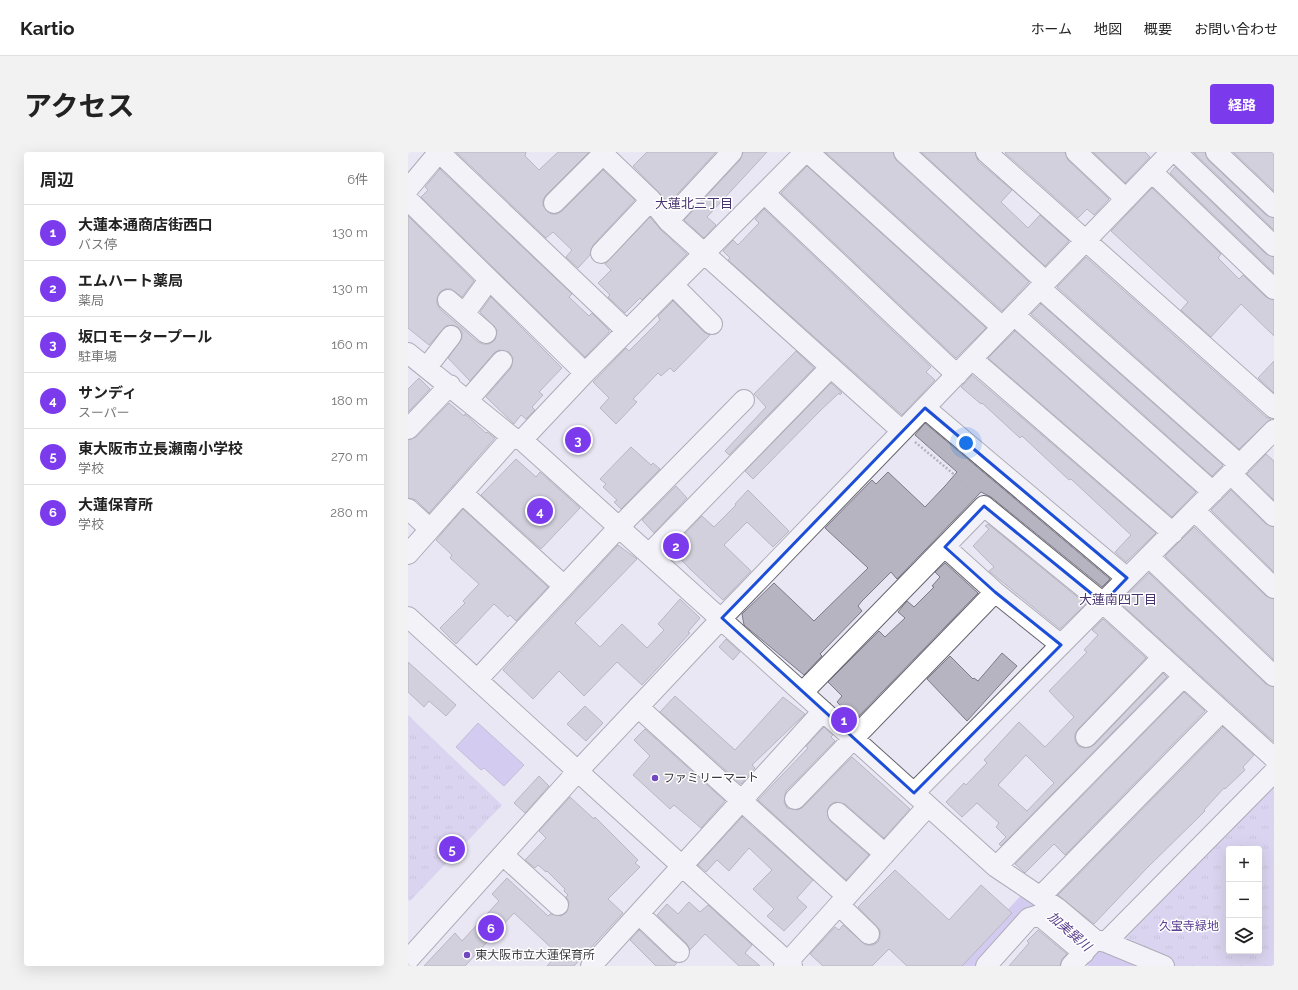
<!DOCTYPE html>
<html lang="ja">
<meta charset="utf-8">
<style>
body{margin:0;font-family:Raleway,"Noto Sans JP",sans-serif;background:#f2f2f2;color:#222}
.controls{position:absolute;right:12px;bottom:12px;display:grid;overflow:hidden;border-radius:4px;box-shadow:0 4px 16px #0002}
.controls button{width:36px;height:36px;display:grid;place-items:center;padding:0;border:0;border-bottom:1px solid #e0e0e0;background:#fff;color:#222;font:20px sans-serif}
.you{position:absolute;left:558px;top:291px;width:14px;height:14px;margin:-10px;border:3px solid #fff;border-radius:50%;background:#1a73e8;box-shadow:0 0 0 6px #1a73e833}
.badge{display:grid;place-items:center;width:26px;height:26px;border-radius:50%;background:#7c3aed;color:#fff;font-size:13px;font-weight:700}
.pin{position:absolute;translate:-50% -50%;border:2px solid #fff;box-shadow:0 1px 4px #0006}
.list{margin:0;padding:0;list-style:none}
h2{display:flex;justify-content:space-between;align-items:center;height:52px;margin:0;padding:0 16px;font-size:17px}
h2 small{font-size:13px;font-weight:400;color:#767676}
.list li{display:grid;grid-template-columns:26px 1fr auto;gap:12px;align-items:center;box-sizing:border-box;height:56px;padding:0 16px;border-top:1px solid #e0e0e0}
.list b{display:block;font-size:15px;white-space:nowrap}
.list p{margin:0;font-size:13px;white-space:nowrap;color:#767676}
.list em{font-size:13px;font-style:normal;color:#767676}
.icon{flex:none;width:22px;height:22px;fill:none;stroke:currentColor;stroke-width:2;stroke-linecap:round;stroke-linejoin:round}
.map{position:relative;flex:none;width:866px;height:814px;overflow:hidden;border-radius:4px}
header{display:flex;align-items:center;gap:24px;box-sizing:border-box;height:56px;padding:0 20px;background:#fff;border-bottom:1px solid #e0e0e0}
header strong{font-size:19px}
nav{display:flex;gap:22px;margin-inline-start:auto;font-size:14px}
.intro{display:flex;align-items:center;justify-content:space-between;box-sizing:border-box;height:96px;padding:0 24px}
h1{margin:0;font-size:28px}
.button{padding:10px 18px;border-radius:4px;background:#7c3aed;color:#fff;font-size:14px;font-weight:700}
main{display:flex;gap:24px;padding:0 24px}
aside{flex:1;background:#fff;border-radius:4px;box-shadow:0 4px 16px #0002}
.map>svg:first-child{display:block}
.park{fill:url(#park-tufts);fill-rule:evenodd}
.water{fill:#bba8ec;stroke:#9587b8}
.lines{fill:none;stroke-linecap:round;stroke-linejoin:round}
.river{stroke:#bba8ec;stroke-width:29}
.building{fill:#b7b4c1;stroke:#7d7a86;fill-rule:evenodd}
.minor-casing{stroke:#65636e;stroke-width:22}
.path{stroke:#b5b2bd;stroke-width:2.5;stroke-dasharray:2 2;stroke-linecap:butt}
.minor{stroke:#fff;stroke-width:20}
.marked{fill:none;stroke:#1d4ed8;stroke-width:3;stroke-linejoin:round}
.poi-dot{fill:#7246be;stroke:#fff;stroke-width:1.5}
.labels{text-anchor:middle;stroke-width:3;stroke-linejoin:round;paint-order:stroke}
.poi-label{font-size:12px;fill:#3c3a40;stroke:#fff;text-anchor:start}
.park-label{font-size:12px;fill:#5c4192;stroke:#fff}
.neighbourhood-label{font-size:13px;fill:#47336f;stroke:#fff}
.water-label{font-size:13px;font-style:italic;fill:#563b8b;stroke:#fff}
</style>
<header>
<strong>Kartio</strong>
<nav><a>ホーム</a><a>地図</a><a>概要</a><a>お問い合わせ</a></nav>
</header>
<div class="intro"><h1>アクセス</h1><a class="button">経路</a></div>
<main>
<aside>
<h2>周辺<small>6件</small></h2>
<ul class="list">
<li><span class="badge">1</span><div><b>大蓮本通商店街西口</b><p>バス停</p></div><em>130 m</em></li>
<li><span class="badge">2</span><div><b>エムハート薬局</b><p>薬局</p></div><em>130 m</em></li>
<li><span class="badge">3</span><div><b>坂口モータープール</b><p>駐車場</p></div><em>160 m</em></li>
<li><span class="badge">4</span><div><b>サンディ</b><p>スーパー</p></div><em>180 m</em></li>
<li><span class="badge">5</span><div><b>東大阪市立長瀬南小学校</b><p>学校</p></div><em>270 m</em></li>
<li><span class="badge">6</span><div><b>大蓮保育所</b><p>学校</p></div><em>280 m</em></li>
</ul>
</aside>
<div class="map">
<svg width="866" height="814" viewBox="0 0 866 814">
<defs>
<pattern id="park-tufts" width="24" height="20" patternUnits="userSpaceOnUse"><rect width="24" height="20" fill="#c8bdea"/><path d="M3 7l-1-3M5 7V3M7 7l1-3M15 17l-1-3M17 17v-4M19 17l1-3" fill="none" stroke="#a49bbf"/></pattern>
</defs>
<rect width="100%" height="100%" fill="#eae7f4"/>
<path class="park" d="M 0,563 L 94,653 L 2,749 L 0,748 Z
M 866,631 L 866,814 L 715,814 L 700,800 ZM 821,697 L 851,697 L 851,799 L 821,799 Z"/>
<path class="water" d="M 70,571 L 116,613 L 96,634 L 76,616 L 73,618 L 48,595 Z"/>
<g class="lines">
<path class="river" d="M 566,814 L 623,754 L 631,752 L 690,803 L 710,814"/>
</g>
<path class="building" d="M 48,0 L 118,0 L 117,4 L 131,18 L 150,0 L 181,0 L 138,43 L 135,48 L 135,54 L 143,62 L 149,62 L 154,59 L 195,18 L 227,48 L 185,93 L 182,103 L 170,116 L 158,105 L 164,98 L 145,80 L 138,86 Z
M 239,0 L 308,0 L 261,51 L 225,14 Z
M 335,0 L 359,0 L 299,65 L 308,73 L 296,86 L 276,68 L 332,8 Z
M 417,0 L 485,0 L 488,8 L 621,130 L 594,159 Z
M 513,0 L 567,0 L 570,9 L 604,38 L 593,50 L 620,76 L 632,63 L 661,89 L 637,114 Z
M 598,0 L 657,0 L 660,8 L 701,47 L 686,63 L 679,57 L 670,66 L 597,1 Z
M 685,0 L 737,0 L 742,5 L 717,31 Z
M 785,0 L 797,0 L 800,8 L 858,63 L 866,66 L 866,78 Z
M 825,0 L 866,0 L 866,39 Z
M 399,14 L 578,176 L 548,206 L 373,41 Z
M 767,15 L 858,102 L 866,105 L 866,121 L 762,21 Z
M 32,17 L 164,142 L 161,145 L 181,164 L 184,161 L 201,178 L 201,180 L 177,205 L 13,45 L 20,38 L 17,35 Z
M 744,36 L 813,102 L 810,106 L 831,127 L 835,123 L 858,145 L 866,148 L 866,184 L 833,152 L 803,185 L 773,158 L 780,150 L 703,79 Z
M 356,57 L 523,215 L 518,220 L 527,228 L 494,263 L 320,108 L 322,106 L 315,99 L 325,88 L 330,93 L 351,71 L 347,67 Z
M 0,64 L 66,129 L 54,145 L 43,137 L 37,137 L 32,140 L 29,146 L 29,152 L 32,157 L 70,190 L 75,192 L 81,192 L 87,188 L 89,178 L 72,160 L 83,145 L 154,216 L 131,240 L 135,243 L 124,255 L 127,258 L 118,267 L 113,263 L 106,272 L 78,245 L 103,216 L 105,206 L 101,200 L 91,198 L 86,201 L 62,229 L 40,206 L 54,186 L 54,180 L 50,175 L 44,173 L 38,174 L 21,193 L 0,176 Z
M 242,65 L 252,77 L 279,102 L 234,148 L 232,146 L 217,161 L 200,145 L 202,143 L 190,131 L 203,118 L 197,112 Z
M 678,105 L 858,265 L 863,267 L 831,297 L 649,135 Z
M 265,149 L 296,180 L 302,183 L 266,220 L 262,216 L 253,224 L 250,221 L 225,247 L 229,250 L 208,272 L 192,256 L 201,246 L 185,230 L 218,196 L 221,199 L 252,168 L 250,164 Z
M 633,152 L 815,313 L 804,324 L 623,162 Z
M 607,179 L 788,340 L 764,365 L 580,206 Z
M 388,199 L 406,216 L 321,303 L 317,299 L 358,255 L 346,242 Z
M 866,209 L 866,241 L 850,226 Z
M 564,223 L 748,381 L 718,410 L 707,400 L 723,383 L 663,327 L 661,328 L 614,284 L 612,286 L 574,251 L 573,252 L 553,235 Z
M 11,226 L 22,237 L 0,260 L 0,237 Z
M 423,231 L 434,241 L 432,243 L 431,241 L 413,258 L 345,327 L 337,319 Z
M 41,251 L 56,264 L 57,262 L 78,281 L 79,280 L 87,286 L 21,361 L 8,348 L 0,346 L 0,288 L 8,285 Z
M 517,271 L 702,427 L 694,435 L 583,345 L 573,340 L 489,427 L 483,420 L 454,449 L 450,454 L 454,459 L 412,502 L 414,504 L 396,523 L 336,473 L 334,462 L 366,431 L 406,469 L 460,416 L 417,376 L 464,328 L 468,332 L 480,320 L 517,355 L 537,334 L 549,320 L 507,283 Z
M 223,295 L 243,313 L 245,311 L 252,317 L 213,357 L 206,350 L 209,348 L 195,335 L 198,332 L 192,327 Z
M 858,302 L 866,309 L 866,348 L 839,322 Z
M 108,307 L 128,325 L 132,320 L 172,356 L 133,397 L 73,343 Z
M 268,334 L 279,346 L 246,381 L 234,368 Z
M 340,338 L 381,379 L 365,395 L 339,370 L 316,393 L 343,419 L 315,448 L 282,417 L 264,398 L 263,396 L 294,364 L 306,375 L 328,353 L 327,352 Z
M 823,338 L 858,372 L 866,375 L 866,420 L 803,358 Z
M 55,357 L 140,435 L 108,469 L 102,463 L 100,465 L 86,452 L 48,492 L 32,476 L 57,451 L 55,449 L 71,432 L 42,406 L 44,403 L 28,388 Z
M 580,372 L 678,452 L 652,477 L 581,419 L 586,415 L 565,394 L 581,377 L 577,374 Z
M 786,375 L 858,444 L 866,447 L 866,508 L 757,404 Z
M 210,393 L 229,407 L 167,471 L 192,495 L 214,472 L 239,496 L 256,478 L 250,472 L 272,447 L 292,466 L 280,480 L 282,481 L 234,533 L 209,510 L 176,544 L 151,519 L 125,547 L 95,518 Z
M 537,411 L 570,441 L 447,568 L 429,550 L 434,544 L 420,530 L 471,479 L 477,485 L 497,466 L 490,460 L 499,449 L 506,455 L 526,435 L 524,434 L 532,425 L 527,420 Z
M 741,421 L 858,532 L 866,535 L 866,590 L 711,450 Z
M 695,467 L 738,506 L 670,577 L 667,582 L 667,588 L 670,594 L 676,596 L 686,593 L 755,521 L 759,525 L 593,694 L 591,692 L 598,685 L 588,675 L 591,671 L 569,651 L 554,665 L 538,650 L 556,631 L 558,633 L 579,611 L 576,608 L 611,570 L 637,595 L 666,565 L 641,539 L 679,500 L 676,498 L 690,483 L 684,478 ZM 618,603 L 646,631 L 619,659 L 590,633 Z
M 318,487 L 332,500 L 325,508 L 311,495 Z
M 594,501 L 609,514 L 559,569 L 519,527 L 542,504 L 565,527 L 566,526 L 570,529 Z
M 0,510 L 48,553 L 38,564 L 21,549 L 16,555 L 0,540 Z
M 776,540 L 797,559 L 657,703 L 646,692 L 617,721 L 616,720 L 607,712 Z
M 267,544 L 327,598 L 375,545 L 397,562 L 344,613 L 347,616 L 333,632 L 252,560 Z
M 177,554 L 195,571 L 178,589 L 159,572 Z
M 416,575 L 425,583 L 423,585 L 427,589 L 378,639 L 376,650 L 379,656 L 390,658 L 395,655 L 444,605 L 502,657 L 476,686 L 437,652 L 427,650 L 422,653 L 419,659 L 422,669 L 461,703 L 438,728 L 350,648 L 400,596 L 398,594 Z
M 815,575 L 846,603 L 835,615 L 837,618 L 817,637 L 816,636 L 796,658 L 797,659 L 739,716 L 686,772 L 650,743 Z
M 237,577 L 317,649 L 293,676 L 266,653 L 262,657 L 225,623 L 242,604 L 226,588 Z
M 131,624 L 141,634 L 117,661 L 106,651 Z
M 162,645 L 186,667 L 187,665 L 230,708 L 227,711 L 232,715 L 200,747 L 215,761 L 166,814 L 139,814 L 150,802 L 106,761 L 57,814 L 16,814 L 47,781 L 54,789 L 91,749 L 84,742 L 99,726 L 140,764 L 142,762 L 153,764 L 159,760 L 161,750 L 158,745 L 160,743 L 156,739 L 157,737 L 139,719 L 138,720 L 130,713 L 127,716 L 117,708 L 138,686 L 131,679 Z
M 334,665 L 405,728 L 389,746 L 399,755 L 376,779 L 359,764 L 366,757 L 345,737 L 364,718 L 341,696 L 321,719 L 309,708 L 298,720 L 290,713 Z
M 487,718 L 541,768 L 573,733 L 604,761 L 554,814 L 499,814 L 481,797 L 464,814 L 415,814 L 402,802 L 427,775 L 431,778 L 435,773 L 458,793 L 465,793 L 470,790 L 472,784 L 472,778 L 450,755 Z
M 281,750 L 292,760 L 300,753 L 344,793 L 337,801 L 352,814 L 331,814 L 297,782 L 282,798 L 279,792 L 249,763 L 259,752 L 270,762 Z
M 231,778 L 263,808 L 269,811 L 266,814 L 248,814 L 222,788 Z
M 630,778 L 659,802 L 654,807 L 652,814 L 601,814 L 621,791 L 619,789 Z"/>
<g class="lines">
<g class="minor-casing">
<path id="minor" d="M 31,0 L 219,179
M 193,0 L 243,48 L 260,69 L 494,279
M 400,0 L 594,175
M 496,0 L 638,130
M 578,0 L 866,256
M 668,0 L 718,47
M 768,0 L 866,94
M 808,0 L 866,55
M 744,20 L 866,137
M 0,37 L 31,0
M 356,41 L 549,223
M 0,48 L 177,221
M 146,51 L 195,2
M 260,69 L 324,0
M 193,101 L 243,48
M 265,133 L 304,172
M 632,136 L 832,313
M 40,148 L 78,181
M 56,162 L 81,128
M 606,163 L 805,340
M 0,201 L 104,285 L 114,288 L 588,715 L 649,756 L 687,788 L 698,790 L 866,620
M 564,207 L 765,381
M 19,215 L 43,184
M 60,248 L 94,209
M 517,256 L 719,426
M 0,277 L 42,233
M 114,288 L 177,221 L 397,0
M 823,322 L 866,364
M 54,341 L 156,434
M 0,357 L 22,377
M 787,359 L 866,436
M 537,395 L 587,440 L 653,493
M 0,402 L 104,285
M 241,402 L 423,215
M 741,405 L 866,524
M 0,465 L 384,814
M 69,528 L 211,375 L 336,248
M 395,540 L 576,354 L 695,451 L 866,606
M 230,555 L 439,744
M 678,585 L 755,505
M 506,641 L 866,278
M 387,647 L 587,440
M 430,661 L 477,702
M 95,703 L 150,753
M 588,715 L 776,524
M 633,744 L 814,559
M 431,753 L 461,782
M 231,762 L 271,800
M 698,790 L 756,814
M 0,808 L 169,620 L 314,466 L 763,0
M 183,814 L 415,559
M 376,814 L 520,654
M 578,814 L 621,766 L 631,763 L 676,801
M 663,814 L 685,790"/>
</g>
<path class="path" d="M 507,290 L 566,339"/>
<use href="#minor" class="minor"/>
</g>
<path d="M0 0H866V814H0ZM 517,256 L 719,426 L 695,451 L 576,354 L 537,395 L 587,440 L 653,493 L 506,641 L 314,466 Z" fill="#eae7f4" fill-opacity=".55" fill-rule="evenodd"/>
<path class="marked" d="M 517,256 L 719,426 L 695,451 L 576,354 L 537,395 L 587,440 L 653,493 L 506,641 L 314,466 Z"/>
<g class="poi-dot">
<circle cx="247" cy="626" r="4"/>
<circle cx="59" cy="803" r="4"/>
</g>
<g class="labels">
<g class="poi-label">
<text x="255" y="630">ファミリーマート</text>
<text x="67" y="807">東大阪市立大蓮保育所</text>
</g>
<g class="park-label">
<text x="781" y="778">久宝寺緑地</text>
</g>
<g class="neighbourhood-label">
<text x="286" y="56">大蓮北三丁目</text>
<text x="710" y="452">大蓮南四丁目</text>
</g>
<g class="water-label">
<text transform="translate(662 779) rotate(41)" y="5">加美巽川</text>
</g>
</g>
</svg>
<div class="controls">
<button>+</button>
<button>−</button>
<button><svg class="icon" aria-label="layers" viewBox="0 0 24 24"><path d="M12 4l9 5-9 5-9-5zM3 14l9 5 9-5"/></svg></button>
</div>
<div class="you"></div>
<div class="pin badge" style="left:436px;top:568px">1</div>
<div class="pin badge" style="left:268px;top:394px">2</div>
<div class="pin badge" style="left:170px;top:288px">3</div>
<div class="pin badge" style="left:132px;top:359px">4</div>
<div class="pin badge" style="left:44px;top:697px">5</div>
<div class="pin badge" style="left:83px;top:776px">6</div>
</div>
</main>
